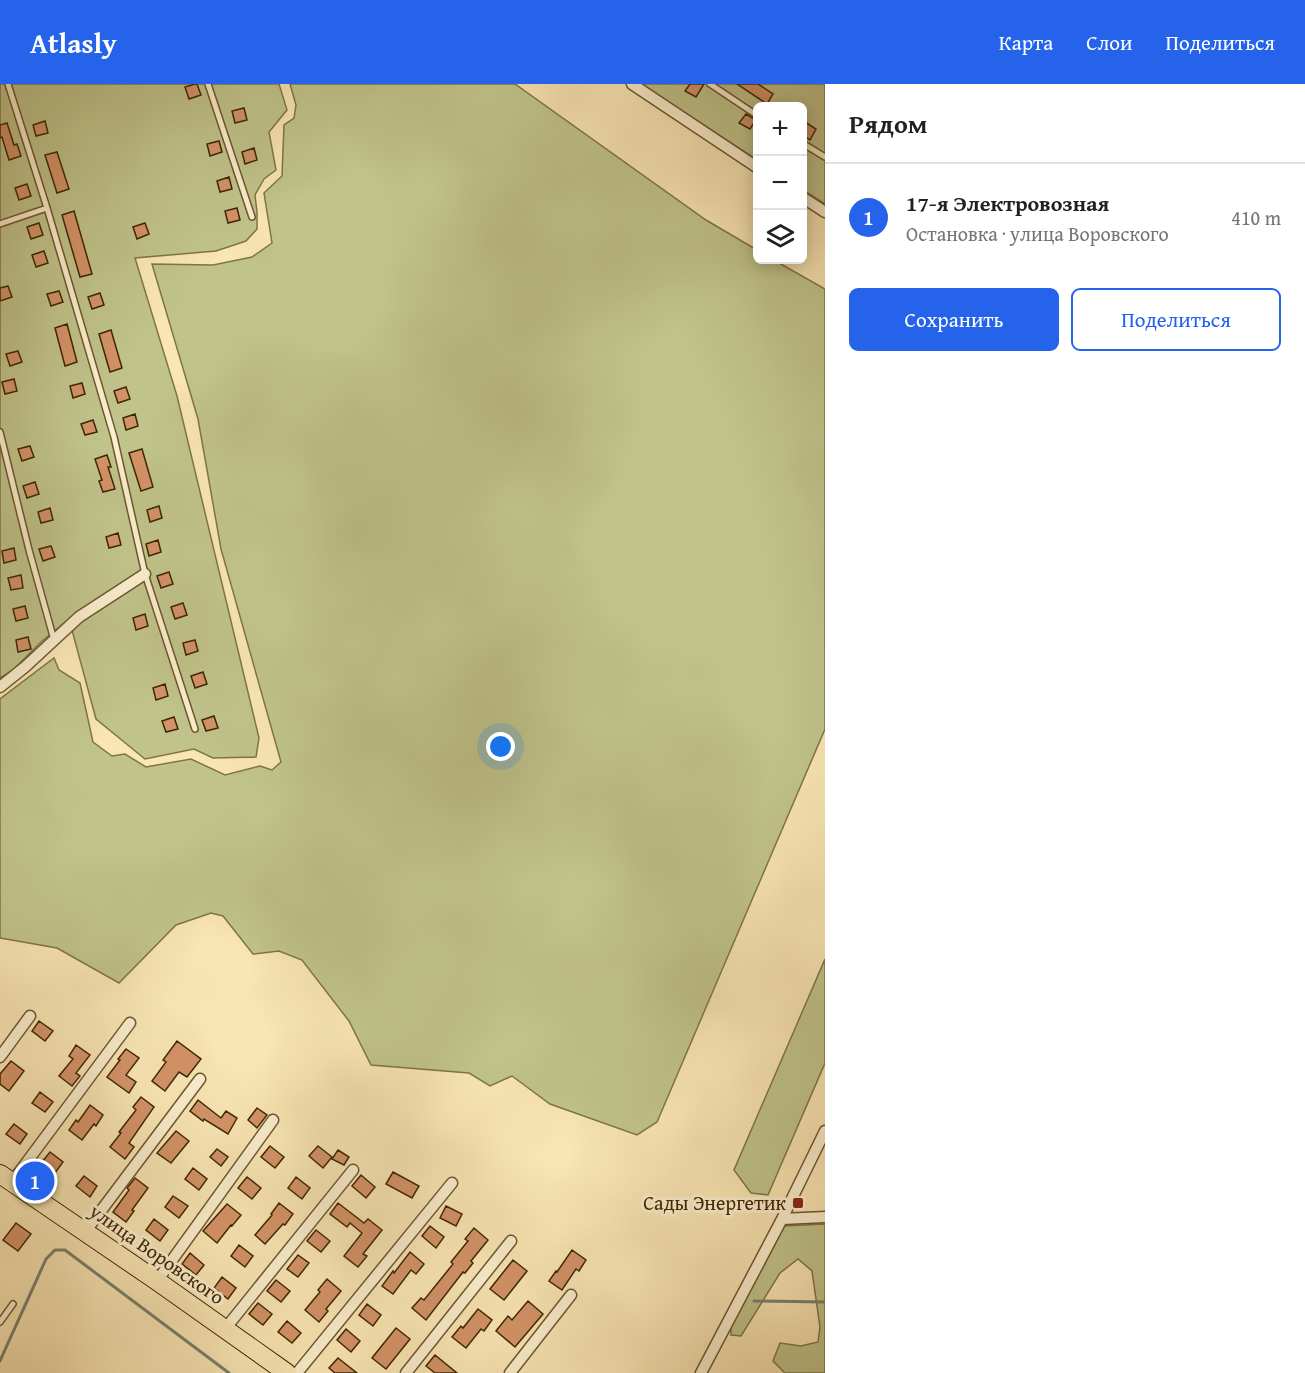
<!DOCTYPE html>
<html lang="ru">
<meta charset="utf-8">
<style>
body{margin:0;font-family:"Gentium Book Plus",serif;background:#f2f2f2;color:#202124}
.controls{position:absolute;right:18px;top:18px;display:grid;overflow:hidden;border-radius:9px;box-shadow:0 3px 15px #0003}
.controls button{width:54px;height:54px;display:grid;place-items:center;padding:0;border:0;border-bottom:2px solid #e0e0e0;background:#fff;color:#202124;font:30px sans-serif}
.you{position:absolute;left:501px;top:663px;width:21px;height:21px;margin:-15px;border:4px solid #fff;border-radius:50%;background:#1a73e8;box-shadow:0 0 0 9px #1a73e833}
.badge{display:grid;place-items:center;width:39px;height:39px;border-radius:50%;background:#2563eb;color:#fff;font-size:20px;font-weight:700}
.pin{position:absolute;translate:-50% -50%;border:3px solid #fff;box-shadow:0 2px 6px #0006}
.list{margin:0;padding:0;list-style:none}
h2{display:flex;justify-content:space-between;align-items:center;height:78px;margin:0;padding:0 24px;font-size:26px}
h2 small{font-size:20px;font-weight:400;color:#757577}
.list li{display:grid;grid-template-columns:39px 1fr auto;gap:18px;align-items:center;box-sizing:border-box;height:108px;padding:0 24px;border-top:2px solid #e0e0e0}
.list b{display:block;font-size:22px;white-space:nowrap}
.list p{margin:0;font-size:20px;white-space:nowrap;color:#757577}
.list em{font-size:20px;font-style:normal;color:#757577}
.actions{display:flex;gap:12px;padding:18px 24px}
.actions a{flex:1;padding:14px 0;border:2px solid #2563eb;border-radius:9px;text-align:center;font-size:21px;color:#2563eb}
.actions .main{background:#2563eb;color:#fff}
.icon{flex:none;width:33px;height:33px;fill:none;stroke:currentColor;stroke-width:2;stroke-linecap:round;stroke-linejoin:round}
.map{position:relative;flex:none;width:825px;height:1289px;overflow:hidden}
header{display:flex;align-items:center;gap:36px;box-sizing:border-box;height:84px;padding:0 30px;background:#2563eb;color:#fff}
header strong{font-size:28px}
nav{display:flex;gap:33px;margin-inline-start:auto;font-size:21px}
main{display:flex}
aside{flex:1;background:#fff}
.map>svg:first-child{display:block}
.green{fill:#c0c48b;stroke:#7f7548;stroke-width:1.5}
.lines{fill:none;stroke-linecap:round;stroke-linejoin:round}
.stream{stroke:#78816e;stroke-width:3}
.building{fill:#d39367;stroke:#3e2604;stroke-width:1.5}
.service-casing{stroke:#6d5630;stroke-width:8}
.minor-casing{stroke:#6d5630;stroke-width:13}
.primary-casing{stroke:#3e2604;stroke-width:20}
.service{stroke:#fbefce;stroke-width:5}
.minor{stroke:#fbefce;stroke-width:10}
.primary{stroke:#f9e6b4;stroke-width:18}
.poi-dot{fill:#8f2418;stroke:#fbefce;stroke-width:2}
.labels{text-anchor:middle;stroke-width:6;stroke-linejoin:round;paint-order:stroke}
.poi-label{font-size:20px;fill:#3e2604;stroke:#fbefce;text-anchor:end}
.street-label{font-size:20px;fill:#3e2604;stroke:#fbefce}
</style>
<header>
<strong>Atlasly</strong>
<nav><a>Карта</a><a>Слои</a><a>Поделиться</a></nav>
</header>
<main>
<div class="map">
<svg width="825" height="1289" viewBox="0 0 825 1289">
<rect width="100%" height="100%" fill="#f9e6b4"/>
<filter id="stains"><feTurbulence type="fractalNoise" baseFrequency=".00333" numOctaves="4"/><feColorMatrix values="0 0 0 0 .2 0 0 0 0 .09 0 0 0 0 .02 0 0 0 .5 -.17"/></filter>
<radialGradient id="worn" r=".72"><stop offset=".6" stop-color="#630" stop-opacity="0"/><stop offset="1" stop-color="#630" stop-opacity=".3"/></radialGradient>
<path class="green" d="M 0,0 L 279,0 L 287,26 L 269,48 L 276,86 L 264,95 L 255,111 L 257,128 L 257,145 L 246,157 L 216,167 L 135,174 L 177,312 L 259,654 L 256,673 L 213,674 L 194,665 L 145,675 L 96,635 L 69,535 L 41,558 L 13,586 L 0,594 Z
M 290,0 L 515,0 L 706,136 L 757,166 L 758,176 L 774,176 L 825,205 L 825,645 L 657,1038 L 637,1051 L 550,1020 L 512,992 L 490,1002 L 469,989 L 371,981 L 349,937 L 302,876 L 279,867 L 253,870 L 223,832 L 211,829 L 176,841 L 119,899 L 57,864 L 0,854 L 0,615 L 54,574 L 59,586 L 80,599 L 93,658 L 112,672 L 125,670 L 146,683 L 191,675 L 225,691 L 260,682 L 272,686 L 281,678 L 221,465 L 198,335 L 152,180 L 213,181 L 252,173 L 272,159 L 264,109 L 282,92 L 284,41 L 294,34 L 296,21 Z
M 641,0 L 825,0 L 825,120 L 803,106 L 802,22 L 758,22 L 757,76 Z
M 825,875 L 825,979 L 768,1111 L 751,1109 L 734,1086 Z
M 825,1140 L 825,1289 L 785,1289 L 773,1277 L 780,1259 L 801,1262 L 818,1258 L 820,1243 L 812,1187 L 798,1175 L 780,1189 L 741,1252 L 731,1251 L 731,1240 L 784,1142 Z"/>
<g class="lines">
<path class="stream" d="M 754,1217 L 825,1218
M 0,1277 L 46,1175 L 55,1166 L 65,1166 L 229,1289"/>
</g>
<path class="building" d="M 195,0 L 197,0 L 201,11 L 189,15 L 185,3 Z
M 690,0 L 704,0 L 696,13 L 685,7 Z
M 737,0 L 758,0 L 773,10 L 767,20 Z
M 244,24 L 247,36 L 235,39 L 232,27 Z
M 746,30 L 756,36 L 750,45 L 739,39 Z
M 802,36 L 816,45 L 810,56 L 802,51 Z
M 45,37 L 48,49 L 36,52 L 33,41 Z
M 7,39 L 14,61 L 17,60 L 21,72 L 9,76 L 2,53 L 0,54 L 0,41 Z
M 219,57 L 222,68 L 210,72 L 207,60 Z
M 254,64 L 257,76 L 245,80 L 242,68 Z
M 57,68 L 69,105 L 57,109 L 45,71 Z
M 229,93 L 232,105 L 220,108 L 217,97 Z
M 27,100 L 31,112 L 19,116 L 15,104 Z
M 237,124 L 240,136 L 228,139 L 225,127 Z
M 74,127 L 92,190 L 80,193 L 62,131 Z
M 39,139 L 43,151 L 31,155 L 27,143 Z
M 145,139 L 149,150 L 137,155 L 133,143 Z
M 44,167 L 48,179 L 36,183 L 32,171 Z
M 8,202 L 12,213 L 0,217 L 0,204 Z
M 59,207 L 63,218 L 51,222 L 47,210 Z
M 100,209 L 104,221 L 92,225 L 88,213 Z
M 67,240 L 77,278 L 65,282 L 55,244 Z
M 111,246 L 122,284 L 110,288 L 99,250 Z
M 18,267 L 22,278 L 10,282 L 6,270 Z
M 14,295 L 17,307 L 5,310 L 2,298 Z
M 82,299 L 85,310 L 73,314 L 70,302 Z
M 126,303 L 130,315 L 118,319 L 114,307 Z
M 135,330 L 138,342 L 126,346 L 123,334 Z
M 93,336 L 97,348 L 85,351 L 81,340 Z
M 30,362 L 34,373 L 22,377 L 18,365 Z
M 142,365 L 153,403 L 141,407 L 129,369 Z
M 107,371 L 111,383 L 108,383 L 115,405 L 103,408 L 99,397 L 102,396 L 95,375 Z
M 35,398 L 39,410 L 27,414 L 23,402 Z
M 159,422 L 162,434 L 150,438 L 147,426 Z
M 50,424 L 53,436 L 41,439 L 38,428 Z
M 118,449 L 121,461 L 109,464 L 106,453 Z
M 158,456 L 161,468 L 149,472 L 146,460 Z
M 51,462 L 55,473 L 43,477 L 39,465 Z
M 14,464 L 16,476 L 4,479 L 2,467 Z
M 169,488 L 173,500 L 161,504 L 157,492 Z
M 21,491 L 23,504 L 11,506 L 8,494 Z
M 183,519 L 187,531 L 175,535 L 171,523 Z
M 25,522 L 28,534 L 16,537 L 13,525 Z
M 145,530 L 148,542 L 136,546 L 133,534 Z
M 28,553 L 31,565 L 18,568 L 16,556 Z
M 195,556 L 198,567 L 186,571 L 183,559 Z
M 203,588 L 207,600 L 195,604 L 191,592 Z
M 165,600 L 168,612 L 156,616 L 153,604 Z
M 214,632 L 218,644 L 206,647 L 202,636 Z
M 174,633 L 178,645 L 166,648 L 162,637 Z
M 39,937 L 53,947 L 45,957 L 32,947 Z
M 177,957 L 201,975 L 187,993 L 179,988 L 165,1007 L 152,997 L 166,978 L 163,976 Z
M 76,961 L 90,971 L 76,989 L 80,992 L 72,1002 L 59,992 L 73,975 L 69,972 Z
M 126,965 L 139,974 L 126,991 L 136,998 L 129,1009 L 107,993 L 120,976 L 118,975 Z
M 11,977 L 24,987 L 9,1007 L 0,1000 L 0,990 Z
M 40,1008 L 53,1018 L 45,1028 L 32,1019 Z
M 141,1013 L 154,1023 L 129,1059 L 134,1063 L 125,1075 L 110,1063 L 121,1049 L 119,1048 L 136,1026 L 133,1023 Z
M 198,1016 L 221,1034 L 226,1027 L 237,1034 L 228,1050 L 204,1035 L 203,1037 L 190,1027 Z
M 90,1021 L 103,1031 L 96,1042 L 94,1040 L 82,1056 L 69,1046 L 76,1036 L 78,1038 Z
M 257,1024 L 267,1031 L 257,1044 L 248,1036 Z
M 14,1040 L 27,1050 L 20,1060 L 6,1050 Z
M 176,1047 L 189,1057 L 171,1079 L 157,1069 Z
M 270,1062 L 284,1073 L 275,1084 L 261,1073 Z
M 318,1062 L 332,1073 L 323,1084 L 309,1072 Z
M 217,1065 L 228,1073 L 221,1082 L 210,1073 Z
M 338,1066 L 349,1073 L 344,1081 L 332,1075 Z
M 50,1068 L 63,1078 L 55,1089 L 42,1078 Z
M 193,1084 L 207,1095 L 199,1106 L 185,1095 Z
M 393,1088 L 419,1102 L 412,1114 L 386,1100 Z
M 361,1091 L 375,1103 L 366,1114 L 352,1102 Z
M 84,1092 L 97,1102 L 90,1113 L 76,1102 Z
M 247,1093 L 261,1104 L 252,1115 L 238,1104 Z
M 296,1093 L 310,1104 L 302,1115 L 288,1104 Z
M 135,1094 L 148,1104 L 132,1126 L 134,1127 L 126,1138 L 113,1128 L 129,1106 L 127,1104 Z
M 173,1112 L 188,1122 L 179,1134 L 165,1123 Z
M 279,1119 L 293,1130 L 285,1141 L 283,1140 L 265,1160 L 255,1151 L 272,1131 L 271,1130 Z
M 338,1119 L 364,1139 L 368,1135 L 382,1146 L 363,1170 L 367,1172 L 358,1183 L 344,1172 L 362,1149 L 350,1139 L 347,1143 L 330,1130 Z
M 227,1120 L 241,1131 L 232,1142 L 231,1141 L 217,1159 L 203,1147 Z
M 446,1122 L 462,1130 L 456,1142 L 440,1134 Z
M 154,1135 L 168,1146 L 160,1157 L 146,1146 Z
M 16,1139 L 31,1150 L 18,1167 L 3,1156 Z
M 430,1142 L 444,1153 L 436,1164 L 422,1152 Z
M 474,1144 L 488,1156 L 471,1177 L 473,1179 L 465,1189 L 463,1188 L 426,1236 L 412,1224 L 421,1214 L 424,1216 L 453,1180 L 451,1178 L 468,1157 L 465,1155 Z
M 316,1146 L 330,1157 L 321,1168 L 307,1157 Z
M 239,1161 L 253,1172 L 245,1183 L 231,1172 Z
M 572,1166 L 586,1176 L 579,1187 L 576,1185 L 562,1206 L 549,1197 L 556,1187 L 557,1188 Z
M 410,1168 L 424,1180 L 416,1190 L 411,1186 L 393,1210 L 382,1202 L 393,1187 L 394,1189 Z
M 190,1169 L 204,1181 L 196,1191 L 182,1180 Z
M 298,1171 L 309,1179 L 298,1193 L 287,1185 Z
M 513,1176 L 527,1187 L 504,1216 L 490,1205 Z
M 222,1193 L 236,1204 L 228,1215 L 214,1204 Z
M 327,1195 L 341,1207 L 326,1225 L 328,1227 L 319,1238 L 305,1226 L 320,1208 L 318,1206 Z
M 276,1196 L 290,1207 L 281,1218 L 267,1207 Z
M 528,1217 L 543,1230 L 515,1263 L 496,1247 L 508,1232 L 512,1236 Z
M 258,1219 L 272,1230 L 263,1241 L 249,1230 Z
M 367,1220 L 381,1231 L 373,1242 L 359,1231 Z
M 478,1225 L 492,1236 L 484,1247 L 481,1245 L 466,1264 L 452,1253 L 461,1242 L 463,1244 Z
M 287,1237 L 301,1249 L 292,1259 L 278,1248 Z
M 396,1244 L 410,1255 L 386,1285 L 372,1274 Z
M 346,1245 L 360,1257 L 351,1268 L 337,1256 Z
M 435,1271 L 457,1289 L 435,1289 L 426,1282 Z
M 338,1274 L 357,1289 L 335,1289 L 329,1284 Z"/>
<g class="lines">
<g class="service-casing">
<path id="service" d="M 8,0 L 47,124 L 114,353 L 145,490 L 195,645
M 208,0 L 252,133
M 710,0 L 758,32
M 802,59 L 825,73
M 0,140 L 47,124
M 0,348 L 29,466 L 54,556
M 0,1238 L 13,1220"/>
</g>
<g class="minor-casing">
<path id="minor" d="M 632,0 L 758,84
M 802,113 L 825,128
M 0,603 L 25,583 L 79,533 L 145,490
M 0,973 L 30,932
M 12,1098 L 130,939
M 782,1135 L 825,1133
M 85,1148 L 200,995
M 157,1197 L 273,1036
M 225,1245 L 353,1086
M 297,1289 L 452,1099
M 406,1289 L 511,1157
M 510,1289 L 571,1211
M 701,1289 L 782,1135 L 825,1047"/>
</g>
<g class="primary-casing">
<path id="primary" d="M 0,1090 L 157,1197 L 287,1289"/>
</g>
<use href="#service" class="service"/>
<use href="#minor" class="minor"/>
<use href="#primary" class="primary"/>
</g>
<rect class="poi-dot" x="792" y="1113" width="12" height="12" rx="3"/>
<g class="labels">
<g class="poi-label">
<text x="786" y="1126">Сады Энергетик</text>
</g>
<g class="street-label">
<text transform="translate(157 1170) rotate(35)" y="7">улица Воровского</text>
</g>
</g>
<rect width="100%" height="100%" filter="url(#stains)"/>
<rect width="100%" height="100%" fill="url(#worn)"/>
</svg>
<div class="controls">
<button>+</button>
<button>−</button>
<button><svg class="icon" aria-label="layers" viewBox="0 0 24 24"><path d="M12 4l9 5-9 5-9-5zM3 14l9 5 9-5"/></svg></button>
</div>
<div class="you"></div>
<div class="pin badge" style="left:35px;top:1097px">1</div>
</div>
<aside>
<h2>Рядом<small></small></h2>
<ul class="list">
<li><span class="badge">1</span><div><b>17-я Электровозная</b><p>Остановка · улица Воровского</p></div><em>410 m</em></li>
</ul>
<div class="actions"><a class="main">Сохранить</a><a>Поделиться</a></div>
</aside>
</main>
